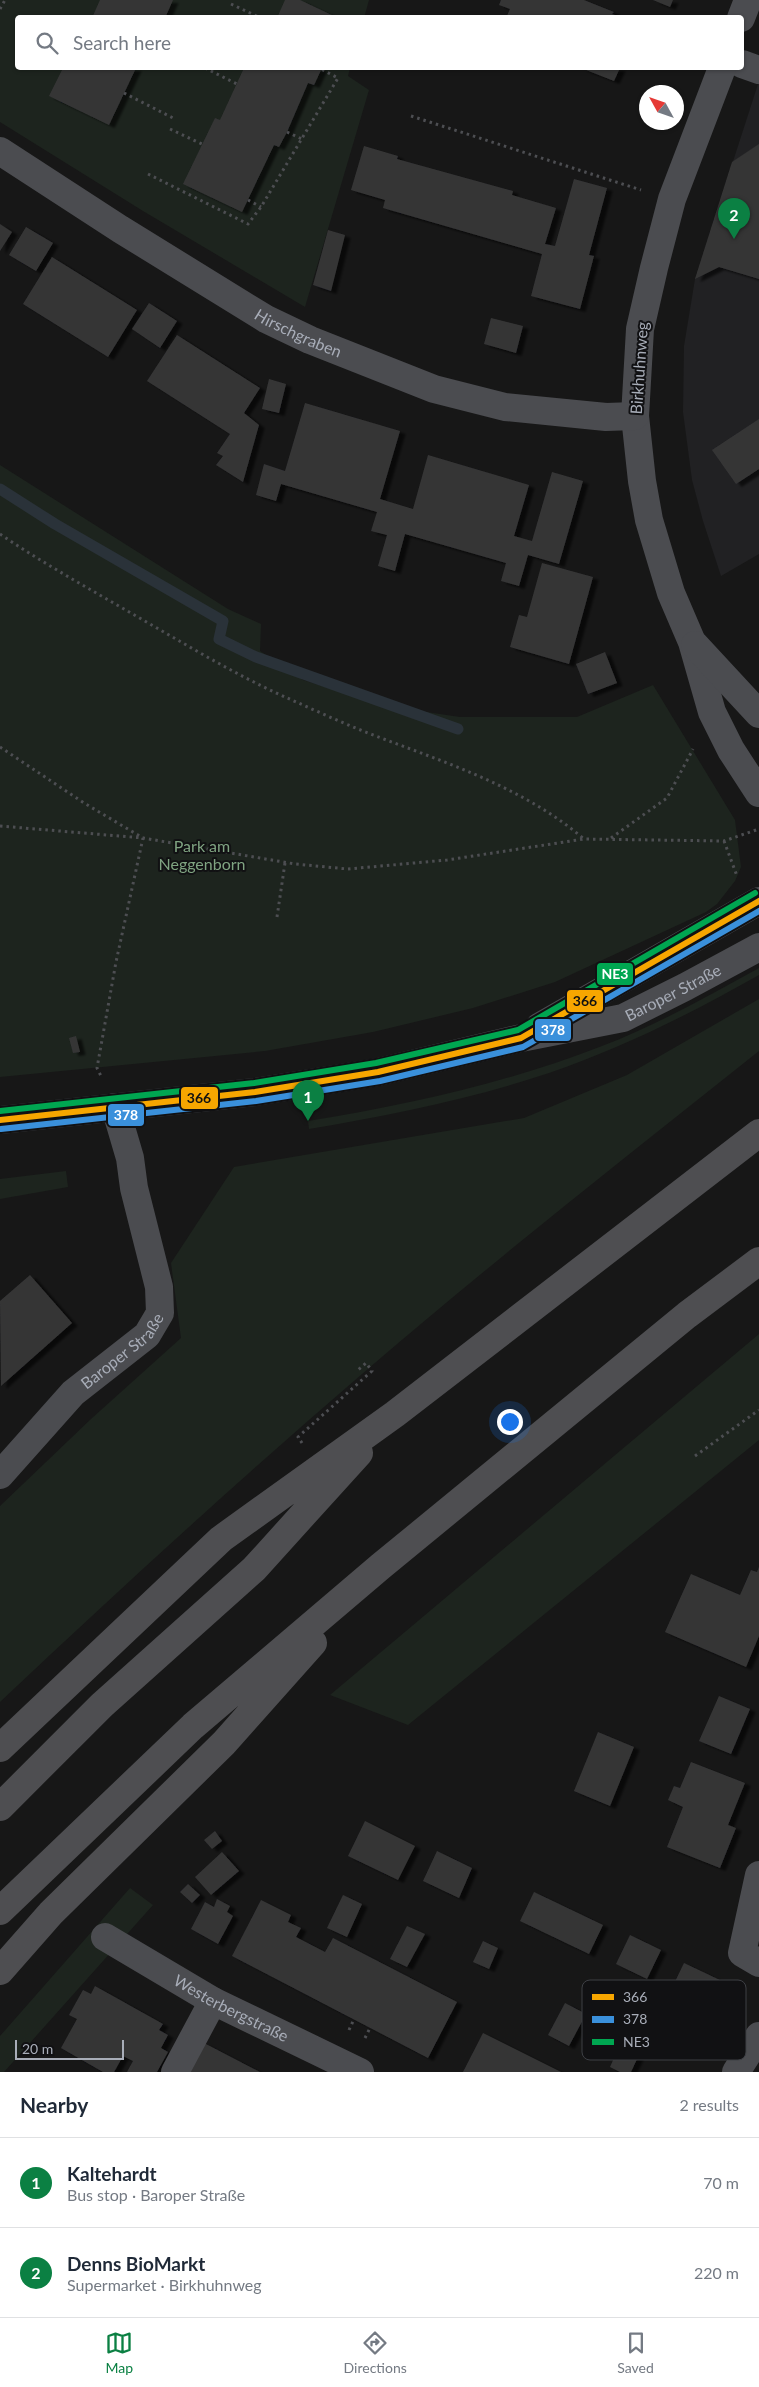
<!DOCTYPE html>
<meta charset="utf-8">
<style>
body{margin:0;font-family:Lato,sans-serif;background:#f2f2f3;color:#1f2937}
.compass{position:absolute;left:639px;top:85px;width:45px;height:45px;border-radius:50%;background:#fff;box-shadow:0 1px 4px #0004;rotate:310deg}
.scale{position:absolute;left:15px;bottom:12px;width:109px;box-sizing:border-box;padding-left:5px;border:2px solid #a8adb8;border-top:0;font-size:14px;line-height:18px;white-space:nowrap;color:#a8adb8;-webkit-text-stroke:4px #111113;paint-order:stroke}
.you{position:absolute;left:509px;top:1421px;width:18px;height:18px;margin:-12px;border:4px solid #fff;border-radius:50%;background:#1a73e8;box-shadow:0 0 0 8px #1a73e833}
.badge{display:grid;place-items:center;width:32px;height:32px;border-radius:50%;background:#0b8043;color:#fff;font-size:16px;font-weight:700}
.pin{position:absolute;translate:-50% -41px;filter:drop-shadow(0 1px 2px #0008)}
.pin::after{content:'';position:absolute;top:26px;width:18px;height:15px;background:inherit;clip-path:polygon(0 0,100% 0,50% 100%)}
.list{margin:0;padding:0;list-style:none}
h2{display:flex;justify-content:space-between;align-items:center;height:65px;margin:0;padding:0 20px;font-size:21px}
h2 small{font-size:16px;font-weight:400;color:#747a83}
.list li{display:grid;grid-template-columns:32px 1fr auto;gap:15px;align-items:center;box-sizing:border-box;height:90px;padding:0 20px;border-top:1px solid #e0e1e3}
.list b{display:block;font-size:19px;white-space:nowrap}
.list p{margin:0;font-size:16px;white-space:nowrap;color:#747a83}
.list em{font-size:16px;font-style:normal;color:#747a83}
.icon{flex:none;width:28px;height:28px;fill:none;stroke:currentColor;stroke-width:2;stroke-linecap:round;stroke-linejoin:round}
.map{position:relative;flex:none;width:759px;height:2072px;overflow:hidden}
.search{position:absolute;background:#fff;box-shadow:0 1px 4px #0004;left:15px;right:15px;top:15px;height:55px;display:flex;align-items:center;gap:12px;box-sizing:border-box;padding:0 18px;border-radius:5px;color:#747a83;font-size:19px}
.sheet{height:245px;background:#fff}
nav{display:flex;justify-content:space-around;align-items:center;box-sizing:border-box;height:70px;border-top:1px solid #e0e1e3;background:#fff;font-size:14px;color:#747a83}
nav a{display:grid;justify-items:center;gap:2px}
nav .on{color:#0b8043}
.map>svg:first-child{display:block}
.built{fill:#212123}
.green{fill:#1d241e}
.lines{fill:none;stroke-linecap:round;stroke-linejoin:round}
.stream{stroke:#2a3239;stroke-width:11}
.building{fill:#353536;filter:url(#shadow)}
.path{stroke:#4d4e52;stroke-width:3;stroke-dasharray:2.5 4;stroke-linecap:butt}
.minor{stroke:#4b4c50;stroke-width:28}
.highway{stroke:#4e4e51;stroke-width:28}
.bus-1-casing{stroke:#111113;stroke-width:10}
.bus-2-casing{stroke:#111113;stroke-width:10}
.bus-3-casing{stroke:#111113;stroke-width:10}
.bus-1{stroke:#f7a600;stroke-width:6}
.bus-2{stroke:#3a90db;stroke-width:6}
.bus-3{stroke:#00a651;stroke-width:6}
.labels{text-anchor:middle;stroke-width:4;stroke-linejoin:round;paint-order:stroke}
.street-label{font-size:16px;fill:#a8adb8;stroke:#111113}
.park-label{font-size:16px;fill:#7fa381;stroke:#111113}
.key{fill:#111113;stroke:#3e4045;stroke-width:1}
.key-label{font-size:14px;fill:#a8adb8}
.line-badge{stroke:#111113;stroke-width:2}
.badge-label{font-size:14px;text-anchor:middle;font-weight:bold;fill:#fff}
.pale-badge-label{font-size:14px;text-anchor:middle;font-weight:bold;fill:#111}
</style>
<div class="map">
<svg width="759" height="2072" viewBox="0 0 759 2072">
<defs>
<filter id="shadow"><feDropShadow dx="5.5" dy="3" stdDeviation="1" flood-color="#0009"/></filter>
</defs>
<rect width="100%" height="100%" fill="#171717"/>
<path class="built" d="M 759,81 L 759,554 L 721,576 L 703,521 L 692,480 L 683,412 L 684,346 L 695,279 Z"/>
<path class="green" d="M 0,0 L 369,0 L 364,18 L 18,18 L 18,68 L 350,68 L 348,76 L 369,90 L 305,307 L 143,211 L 0,122 Z
M 0,465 L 228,609 L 261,624 L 260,651 L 303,680 L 386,706 L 460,717 L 577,717 L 653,685 L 735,820 L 741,867 L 735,881 L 717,904 L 706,912 L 555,982 L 473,1008 L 373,1032 L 265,1051 L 0,1077 Z
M 759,968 L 759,975 C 692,1013 622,1048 549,1073 C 471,1099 390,1115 309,1129 L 308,1121 C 408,1105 507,1083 602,1046 C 657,1025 708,996 759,968 Z
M 759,999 L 759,1051 C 628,1155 496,1259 369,1368 C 243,1476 121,1588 0,1702 L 0,1506 L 91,1419 L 181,1338 L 171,1263 L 234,1167 L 524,1118 L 627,1075 Z
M 66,1171 L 68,1187 L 0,1199 L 0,1179 Z
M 759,1334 L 759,1440 L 408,1725 L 330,1695 Z
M 130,1888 L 153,1905 L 4,2072 L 0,2072 L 0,2036 Z"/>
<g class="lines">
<path class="stream" d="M 0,489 L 55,524 L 223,621 L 219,639 L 256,657 L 458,729"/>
</g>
<path class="building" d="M 100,0 L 173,0 L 165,18 L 92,18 Z
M 285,0 L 300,0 L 338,18 L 277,18 Z
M 501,0 L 584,0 L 614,12 L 612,14 L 620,17 L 506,18 L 510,9 L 499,5 Z
M 653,0 L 673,0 L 670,7 Z
M 63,68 L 136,68 L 109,125 L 49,96 Z
M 244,68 L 322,68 L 314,85 L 308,83 L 287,132 L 279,147 L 274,145 L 242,212 L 183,184 L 215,118 L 220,120 Z
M 581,68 L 620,68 L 614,81 Z
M 759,144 L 759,279 L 719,267 L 695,279 L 732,162 Z
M 364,146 L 398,156 L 397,159 L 513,191 L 512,195 L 556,208 L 545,244 L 555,246 L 574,179 L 607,188 L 589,255 L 594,256 L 580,309 L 531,296 L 542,254 L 383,208 L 385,200 L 351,190 Z
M 0,224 L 12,232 L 0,251 Z
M 26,227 L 53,243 L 36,271 L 9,255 Z
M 328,230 L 345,235 L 331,291 L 313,285 Z
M 52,257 L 137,310 L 108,357 L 23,304 Z
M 149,303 L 177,321 L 160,348 L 132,329 Z
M 491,318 L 523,326 L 516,353 L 484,344 Z
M 177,335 L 260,388 L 244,413 L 259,425 L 243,482 L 216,465 L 223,456 L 217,453 L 230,434 L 147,381 Z
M 269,379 L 286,384 L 279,413 L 262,409 Z
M 305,403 L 400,431 L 380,499 L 413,509 L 428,455 L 529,485 L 514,536 L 532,541 L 552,472 L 583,481 L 559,564 L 528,555 L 519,586 L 501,581 L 506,563 L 405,534 L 395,571 L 378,566 L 387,535 L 371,531 L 377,512 L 281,484 L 276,501 L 256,495 L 264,464 L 285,471 Z
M 759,419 L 759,469 L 736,484 L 712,450 Z
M 542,563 L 593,577 L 569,664 L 510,647 L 519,615 L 527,617 Z
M 605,652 L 617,683 L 588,694 L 576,664 Z
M 76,1036 L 80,1052 L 73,1053 L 69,1038 Z
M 30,1275 L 72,1323 L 1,1386 L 0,1301 Z
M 759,1567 L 759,1636 L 746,1667 L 665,1632 L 691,1574 L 740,1595 L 751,1570 L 757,1572 Z
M 719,1696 L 750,1709 L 731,1754 L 699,1741 Z
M 598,1732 L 634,1747 L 610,1806 L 574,1791 Z
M 691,1762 L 745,1783 L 728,1825 L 736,1828 L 720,1868 L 667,1847 L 683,1807 L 668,1800 L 674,1786 L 680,1788 Z
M 365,1821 L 415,1846 L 398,1880 L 348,1856 Z
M 215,1831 L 222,1841 L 212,1849 L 204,1840 Z
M 437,1851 L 472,1868 L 459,1898 L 423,1881 Z
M 222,1852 L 239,1871 L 211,1895 L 195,1877 Z
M 188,1884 L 200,1895 L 192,1903 L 180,1892 Z
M 534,1892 L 603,1925 L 589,1954 L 520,1921 Z
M 343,1895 L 362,1904 L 347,1937 L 327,1928 Z
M 217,1899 L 230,1906 L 227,1912 L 233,1916 L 218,1944 L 191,1929 L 205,1902 L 214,1907 Z
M 261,1900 L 291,1915 L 288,1922 L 301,1928 L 296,1937 L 325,1952 L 333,1938 L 457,2002 L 428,2058 L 232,1956 Z
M 407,1926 L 425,1934 L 407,1967 L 390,1959 Z
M 630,1935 L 661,1950 L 647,1979 L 616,1964 Z
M 483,1941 L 498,1948 L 489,1969 L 473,1962 Z
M 684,1963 L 722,1981 L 716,2006 L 690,1996 L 689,2000 L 670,1992 Z
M 95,1986 L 163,2024 L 159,2030 L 168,2035 L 161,2048 L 168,2052 L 157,2072 L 127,2072 L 133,2061 L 123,2056 L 114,2072 L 103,2072 L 61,2048 L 77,2019 L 69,2015 L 83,1990 L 91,1994 Z
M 565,2003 L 586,2014 L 569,2046 L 548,2035 Z
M 483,2033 L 561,2072 L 463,2072 Z
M 625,2033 L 645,2042 L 631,2072 L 620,2072 L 610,2067 Z
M 204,2043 L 260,2072 L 189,2072 Z"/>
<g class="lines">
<path class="path" d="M 231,4 L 261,18
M 0,9 L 5,0
M 205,68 L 237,84
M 124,93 L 175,119
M 411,116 L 641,190
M 170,129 L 202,144
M 287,132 L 302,139
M 148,174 L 248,224 L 261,207 L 338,78 L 321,69
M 248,200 L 261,207
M 0,534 C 44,564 90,589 136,616 C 185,644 234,674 285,697 C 312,709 340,722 368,733 C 443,762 522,786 584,839
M 0,747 L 84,803 L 143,838 L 295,864 L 348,869 L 447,860 L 584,839 L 724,841 L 759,829
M 0,826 L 143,838 L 116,962 L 97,1068 L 101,1076
M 611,838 L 667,798 L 693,749
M 724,841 L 737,876
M 277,917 L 285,863
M 302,1443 L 298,1437 L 372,1371 L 366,1363 L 358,1370
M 695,1456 L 759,1410
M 724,2028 L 734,1985
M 349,2030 L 354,2019
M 365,2038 L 370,2028"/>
<g class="minor">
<path d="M 741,18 L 748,0"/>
<path d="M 742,64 L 759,70"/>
<path d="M 722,68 L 672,199 L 654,268 L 640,329 L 635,416 L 642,481 L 649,520 L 671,593 L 692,642 L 712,712 L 731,750 L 759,793"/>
<path id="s1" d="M 0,151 L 120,229 L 266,319 L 310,340 L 434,389 L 505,407 L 606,417 L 635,416"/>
<path d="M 695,645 L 759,714"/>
<path d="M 539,1027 L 759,901"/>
<path id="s2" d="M 0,1120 L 255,1092 L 378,1072 L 521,1038 L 623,1018 L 685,987 L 759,947"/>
<path id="s3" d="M 0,1475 L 73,1393 L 147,1335 L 160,1313 L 159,1287 L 134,1188 L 130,1158 L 115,1107"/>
<path d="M 759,1875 L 742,1953 L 759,1963"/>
<path id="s4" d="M 105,1937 L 213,2001 L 360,2072"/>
<path d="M 175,2072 L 213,2001"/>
<path d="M 736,2072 L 759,2036"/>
</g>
<path class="highway" d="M 0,1748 L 221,1539 L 395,1414 L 759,1133
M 0,1807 L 102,1705 L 254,1569 L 359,1453
M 0,1911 L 193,1726 L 381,1566 L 687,1315 L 759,1261
M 0,1971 L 51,1913 L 224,1743 L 313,1643"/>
<g class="bus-1-casing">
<path id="bus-1" d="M 0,1120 L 255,1092 L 378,1072 L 521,1038 L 759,901"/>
</g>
<g class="bus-2-casing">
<path id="bus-2" d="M 1,1129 L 256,1101 L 380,1081 L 523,1047 L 759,911"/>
</g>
<g class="bus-3-casing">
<path id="bus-3" d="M 0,1111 L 254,1083 L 376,1063 L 518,1030 L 755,893"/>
</g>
<use href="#bus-1" class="bus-1"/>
<use href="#bus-2" class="bus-2"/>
<use href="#bus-3" class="bus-3"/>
</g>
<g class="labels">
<g class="street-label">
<text dy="6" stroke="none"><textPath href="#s1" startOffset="350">Hirschgraben</textPath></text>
<text transform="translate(639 368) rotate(-86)" y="6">Birkhuhnweg</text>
<text dy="6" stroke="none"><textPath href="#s2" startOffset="688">Baroper Straße</textPath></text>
<text dy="6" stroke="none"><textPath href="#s3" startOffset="175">Baroper Straße</textPath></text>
<text dy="6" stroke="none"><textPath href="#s4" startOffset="145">Westerbergstraße</textPath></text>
</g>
<g class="park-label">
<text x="202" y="852">Park am<tspan x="202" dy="18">Neggenborn</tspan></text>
</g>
</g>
<rect x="582" y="1980" width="164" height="80" rx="8" class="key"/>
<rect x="592" y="1994" width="22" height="6" fill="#f7a600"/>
<rect x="592" y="2016" width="22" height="7" fill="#3a90db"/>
<rect x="592" y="2039" width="22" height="6" fill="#00a651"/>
<g class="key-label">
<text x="623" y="2002">366</text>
<text x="623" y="2024">378</text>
<text x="623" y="2047">NE3</text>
</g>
<g class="line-badge">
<rect x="596" y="962" width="38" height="24" rx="5" fill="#00a651"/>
<rect x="566" y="989" width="38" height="24" rx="5" fill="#f7a600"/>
<rect x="534" y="1018" width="38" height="24" rx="5" fill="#3a90db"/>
<rect x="180" y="1086" width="39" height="24" rx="5" fill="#f7a600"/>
<rect x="107" y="1103" width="38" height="24" rx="5" fill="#3a90db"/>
</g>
<g class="badge-label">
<text x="615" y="979">NE3</text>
<text x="553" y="1035">378</text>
<text x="126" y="1120">378</text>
</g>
<g class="pale-badge-label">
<text x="585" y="1006">366</text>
<text x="199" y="1103">366</text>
</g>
</svg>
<svg class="compass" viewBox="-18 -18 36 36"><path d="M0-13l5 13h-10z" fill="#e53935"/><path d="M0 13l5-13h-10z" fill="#747a83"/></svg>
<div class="scale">20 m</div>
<div class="you"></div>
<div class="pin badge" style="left:308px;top:1121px">1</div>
<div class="pin badge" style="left:734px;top:239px">2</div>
<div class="search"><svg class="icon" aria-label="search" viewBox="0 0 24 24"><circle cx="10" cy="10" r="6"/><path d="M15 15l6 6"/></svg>Search here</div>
</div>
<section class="sheet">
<h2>Nearby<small>2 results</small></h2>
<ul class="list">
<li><span class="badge">1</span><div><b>Kaltehardt</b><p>Bus stop · Baroper Straße</p></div><em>70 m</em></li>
<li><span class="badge">2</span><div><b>Denns BioMarkt</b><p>Supermarket · Birkhuhnweg</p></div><em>220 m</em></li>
</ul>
</section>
<nav>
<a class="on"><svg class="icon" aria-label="map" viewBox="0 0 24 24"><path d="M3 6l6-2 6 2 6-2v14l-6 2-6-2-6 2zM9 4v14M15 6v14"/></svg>Map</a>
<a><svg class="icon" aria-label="directions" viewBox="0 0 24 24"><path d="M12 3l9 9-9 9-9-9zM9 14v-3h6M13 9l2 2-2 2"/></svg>Directions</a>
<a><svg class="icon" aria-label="saved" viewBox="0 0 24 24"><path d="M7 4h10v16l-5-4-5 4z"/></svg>Saved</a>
</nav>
